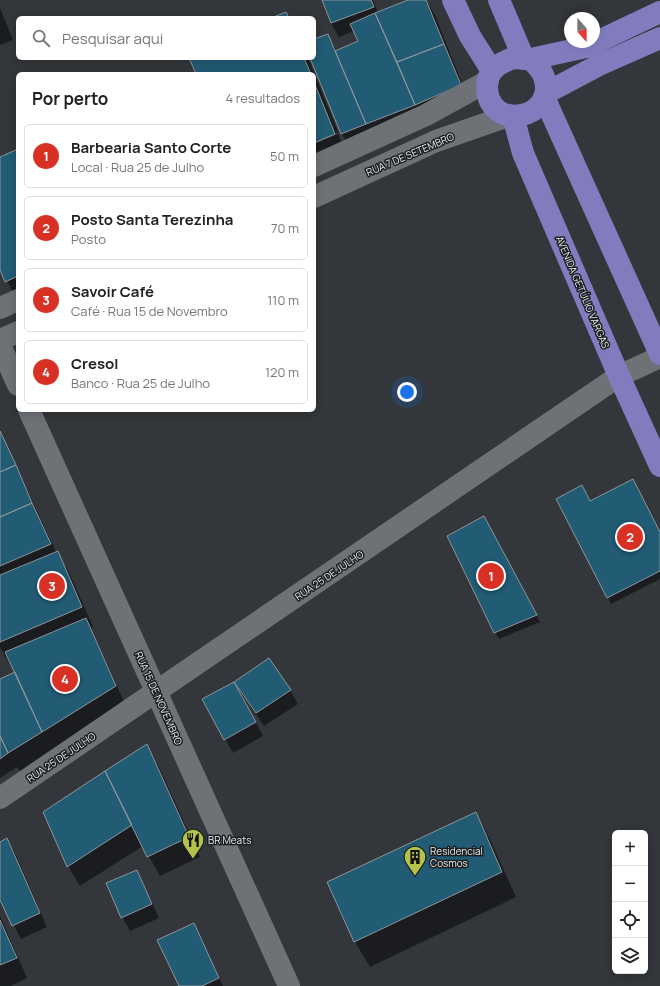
<!DOCTYPE html>
<html lang="pt">
<meta charset="utf-8">
<style>
body{margin:0;font-family:Manrope,sans-serif;background:#f2f2f2;color:#222}
.controls{position:absolute;right:12px;bottom:12px;display:grid;overflow:hidden;border-radius:6px;box-shadow:0 2px 10px #0003}
.controls button{width:36px;height:36px;display:grid;place-items:center;padding:0;border:0;border-bottom:1px solid #e0e0e0;background:#fff;color:#222;font:20px sans-serif}
.compass{position:absolute;left:564px;top:12px;width:36px;height:36px;border-radius:50%;background:#fff;box-shadow:0 2px 10px #0003;rotate:159deg}
.you{position:absolute;left:407px;top:392px;width:14px;height:14px;margin:-10px;border:3px solid #fff;border-radius:50%;background:#1a73e8;box-shadow:0 0 0 6px #1a73e833}
.badge{display:grid;place-items:center;width:26px;height:26px;border-radius:50%;background:#d93025;color:#fff;font-size:13px;font-weight:700}
.pin{position:absolute;translate:-50% -50%;border:2px solid #fff;box-shadow:0 1px 4px #0006}
.list{margin:0;padding:0;list-style:none}
h2{display:flex;justify-content:space-between;align-items:center;height:52px;margin:0;padding:0 16px;font-size:17px}
h2 small{font-size:13px;font-weight:400;color:#767676}
.list li{display:grid;grid-template-columns:26px 1fr auto;gap:12px;align-items:center;box-sizing:border-box;height:64px;margin:0 8px 8px;padding:0 8px;border:1px solid #e0e0e0;border-radius:6px}
.list b{display:block;font-size:15px;white-space:nowrap}
.list p{margin:0;font-size:13px;white-space:nowrap;color:#767676}
.list em{font-size:13px;font-style:normal;color:#767676}
.icon{flex:none;width:22px;height:22px;fill:none;stroke:currentColor;stroke-width:2;stroke-linecap:round;stroke-linejoin:round}
.map{position:relative;flex:none;width:660px;height:986px;overflow:hidden}
.search{position:absolute;background:#fff;box-shadow:0 2px 10px #0003;left:16px;top:16px;width:300px;height:44px;display:flex;align-items:center;gap:10px;box-sizing:border-box;padding:0 14px;border-radius:6px;color:#767676;font-size:15px}
.panel{position:absolute;background:#fff;box-shadow:0 2px 10px #0003;left:16px;top:72px;width:300px;height:340px;border-radius:6px}
.map>svg:first-child{display:block}
.shadow{fill:#0007}
.building{fill:#225b74;stroke:#8f9599}
.lines{fill:none;stroke-linecap:round;stroke-linejoin:round}
.minor{stroke:#6e7277;stroke-width:22}
.major{stroke:#817cbe;stroke-width:22}
.labels{text-anchor:middle;stroke-width:3;stroke-linejoin:round;paint-order:stroke}
.street-label{font-size:10px;fill:#e9ebee;stroke:#1c1d1f}
.poi-label{font-size:10px;fill:#e9ebee;stroke:#1c1d1f;text-anchor:start}
</style>
<div class="map">
<svg width="660" height="986" viewBox="0 0 660 986">
<rect width="100%" height="100%" fill="#33363a"/>
<path class="shadow" d="M 323,0 L 373,0 L 378,13 L 411,0 L 426,0 L 435,15 L 468,99 L 350,148 L 342,134 L 311,58 L 314,58 L 314,40 L 328,35 L 336,51 L 359,42 L 354,31 L 339,37 L 331,23 Z
M 0,8 L 13,40 L 0,45 Z
M 190,58 L 308,58 L 338,132 L 314,142 L 314,74 L 197,74 Z
M 338,134 L 349,160 L 314,174 L 314,144 Z
M 18,150 L 18,302 L 0,267 L 0,158 Z
M 0,432 L 56,552 L 69,572 L 93,627 L 91,628 L 126,706 L 21,773 L 17,767 L 0,778 L 0,680 L 16,672 L 11,662 L 9,663 L 0,647 Z
M 582,486 L 590,502 L 660,534 L 660,579 L 611,604 L 557,499 Z
M 488,524 L 540,622 L 499,639 L 495,632 Z
M 234,683 L 290,690 L 298,704 L 264,726 L 244,697 L 243,698 L 263,736 L 233,753 L 203,699 Z
M 146,746 L 158,765 L 200,857 L 160,876 L 143,846 L 80,886 L 68,866 Z
M 476,813 L 490,839 L 516,897 L 370,967 L 355,942 L 328,883 Z
M 7,839 L 15,853 L 47,927 L 21,939 L 0,897 L 0,843 Z
M 137,871 L 159,918 L 130,931 L 122,917 Z
M 0,916 L 27,978 L 10,986 L 0,986 Z
M 193,925 L 201,938 L 223,986 L 180,986 Z"/>
<path class="building" d="M 322,0 L 371,0 L 374,7 L 331,23 Z
M 408,0 L 426,0 L 444,44 L 397,62 L 375,13 Z
M 286,12 L 289,18 L 271,18 Z
M 375,13 L 415,105 L 366,124 L 335,51 L 358,41 L 350,24 Z
M 328,34 L 366,124 L 341,134 L 310,58 L 314,58 L 314,39 Z
M 444,44 L 461,85 L 415,105 L 397,62 Z
M 189,58 L 304,58 L 311,74 L 196,74 Z
M 314,82 L 335,134 L 314,143 Z
M 18,149 L 18,276 L 5,282 L 0,270 L 0,157 Z
M 0,431 L 16,465 L 0,472 Z
M 16,465 L 32,503 L 0,517 L 0,472 Z
M 633,479 L 660,532 L 660,571 L 607,598 L 556,499 L 582,485 L 590,501 Z
M 32,503 L 51,544 L 0,566 L 0,517 Z
M 484,516 L 537,615 L 494,633 L 447,536 Z
M 58,551 L 82,607 L 0,642 L 0,575 Z
M 86,618 L 116,686 L 42,732 L 5,652 Z
M 269,658 L 291,690 L 256,713 L 234,682 Z
M 15,672 L 42,732 L 8,753 L 0,736 L 0,679 Z
M 234,682 L 256,722 L 224,740 L 202,699 Z
M 0,736 L 8,753 L 0,759 Z
M 147,744 L 189,837 L 147,857 L 105,771 Z
M 105,771 L 132,825 L 67,867 L 43,812 Z
M 476,812 L 502,872 L 354,942 L 327,882 Z
M 7,838 L 40,913 L 12,926 L 0,900 L 0,842 Z
M 137,870 L 152,904 L 121,918 L 106,883 Z
M 0,920 L 17,958 L 0,965 Z
M 194,923 L 219,978 L 202,986 L 179,986 L 157,940 Z"/>
<g class="lines">
<path class="minor" d="M 314,166 L 426,115 L 488,81
M 314,197 L 436,141 L 508,116
M 0,308 L 18,300
M 0,340 L 18,332
M 0,345 L 18,385
M 29,410 L 289,986
M 0,798 L 619,376 L 660,357"/>
<path class="major" d="M 453,0 L 470,36 L 492,71
M 499,0 L 524,59
M 513,58 L 531,59 C 536,65 542,70 544,77 C 559,119 486,134 487,85 C 488,69 500,63 513,58 Z
M 531,59 L 586,47 L 660,12
M 546,93 L 599,65 L 660,38
M 544,97 L 660,354
M 513,116 L 523,153 L 619,376 L 660,466"/>
</g>
<defs>
<g id="restaurant-pin" transform="scale(1.15)"><path d="M0 17L-7.5 6A9.5 9.5 0 1 1 7.5 6Z" fill="#b4c24a" stroke="#1c1d1f"/><path d="M-5-6h1v4h1v-4h1v4h1v-4h1v5L-1.5 .5V6h-2V.5L-5-1ZM5-6V6H3V1.5H1.5Q1.5-4 5-6Z" fill="#111"/></g>
<g id="building-pin" transform="scale(1.15)"><path d="M0 17L-7.5 6A9.5 9.5 0 1 1 7.5 6Z" fill="#b4c24a" stroke="#1c1d1f"/><path d="M-4-6H4V6H1V3H-1V6H-4ZM-2.5-4.3h1.7v1.8h-1.7ZM.8-4.3h1.7v1.8H.8ZM-2.5-1h1.7V.8h-1.7ZM.8-1h1.7V.8H.8Z" fill="#111"/></g>
</defs>
<g fill-rule="evenodd">
<use href="#restaurant-pin" x="193" y="840"/>
<use href="#building-pin" x="415" y="857"/>
</g>
<g class="labels">
<g class="street-label">
<text transform="translate(410 154) rotate(-23)" y="4">RUA 7 DE SETEMBRO</text>
<text transform="translate(583 292) rotate(67)" y="4">AVENIDA GETÚLIO VARGAS</text>
<text transform="translate(329 575) rotate(-34)" y="4">RUA 25 DE JULHO</text>
<text transform="translate(159 698) rotate(66)" y="4">RUA 15 DE NOVEMBRO</text>
<text transform="translate(61 757) rotate(-34)" y="4">RUA 25 DE JULHO</text>
</g>
<g class="poi-label">
<text x="208" y="844">BR Meats</text>
<text x="430" y="855">Residencial<tspan x="430" dy="12">Cosmos</tspan></text>
</g>
</g>
</svg>
<div class="controls">
<button>+</button>
<button>−</button>
<button><svg class="icon" aria-label="locate" viewBox="0 0 24 24"><circle cx="12" cy="12" r="6"/><path d="M12 2v4M12 18v4M2 12h4M18 12h4"/></svg></button>
<button><svg class="icon" aria-label="layers" viewBox="0 0 24 24"><path d="M12 4l9 5-9 5-9-5zM3 14l9 5 9-5"/></svg></button>
</div>
<svg class="compass" viewBox="-18 -18 36 36"><path d="M0-13l5 13h-10z" fill="#e53935"/><path d="M0 13l5-13h-10z" fill="#767676"/></svg>
<div class="you"></div>
<div class="pin badge" style="left:491px;top:576px">1</div>
<div class="pin badge" style="left:630px;top:537px">2</div>
<div class="pin badge" style="left:52px;top:586px">3</div>
<div class="pin badge" style="left:65px;top:679px">4</div>
<div class="search"><svg class="icon" aria-label="search" viewBox="0 0 24 24"><circle cx="10" cy="10" r="6"/><path d="M15 15l6 6"/></svg>Pesquisar aqui</div>
<section class="panel">
<h2>Por perto<small>4 resultados</small></h2>
<ul class="list">
<li><span class="badge">1</span><div><b>Barbearia Santo Corte</b><p>Local · Rua 25 de Julho</p></div><em>50 m</em></li>
<li><span class="badge">2</span><div><b>Posto Santa Terezinha</b><p>Posto</p></div><em>70 m</em></li>
<li><span class="badge">3</span><div><b>Savoir Café</b><p>Café · Rua 15 de Novembro</p></div><em>110 m</em></li>
<li><span class="badge">4</span><div><b>Cresol</b><p>Banco · Rua 25 de Julho</p></div><em>120 m</em></li>
</ul>
</section>
</div>
